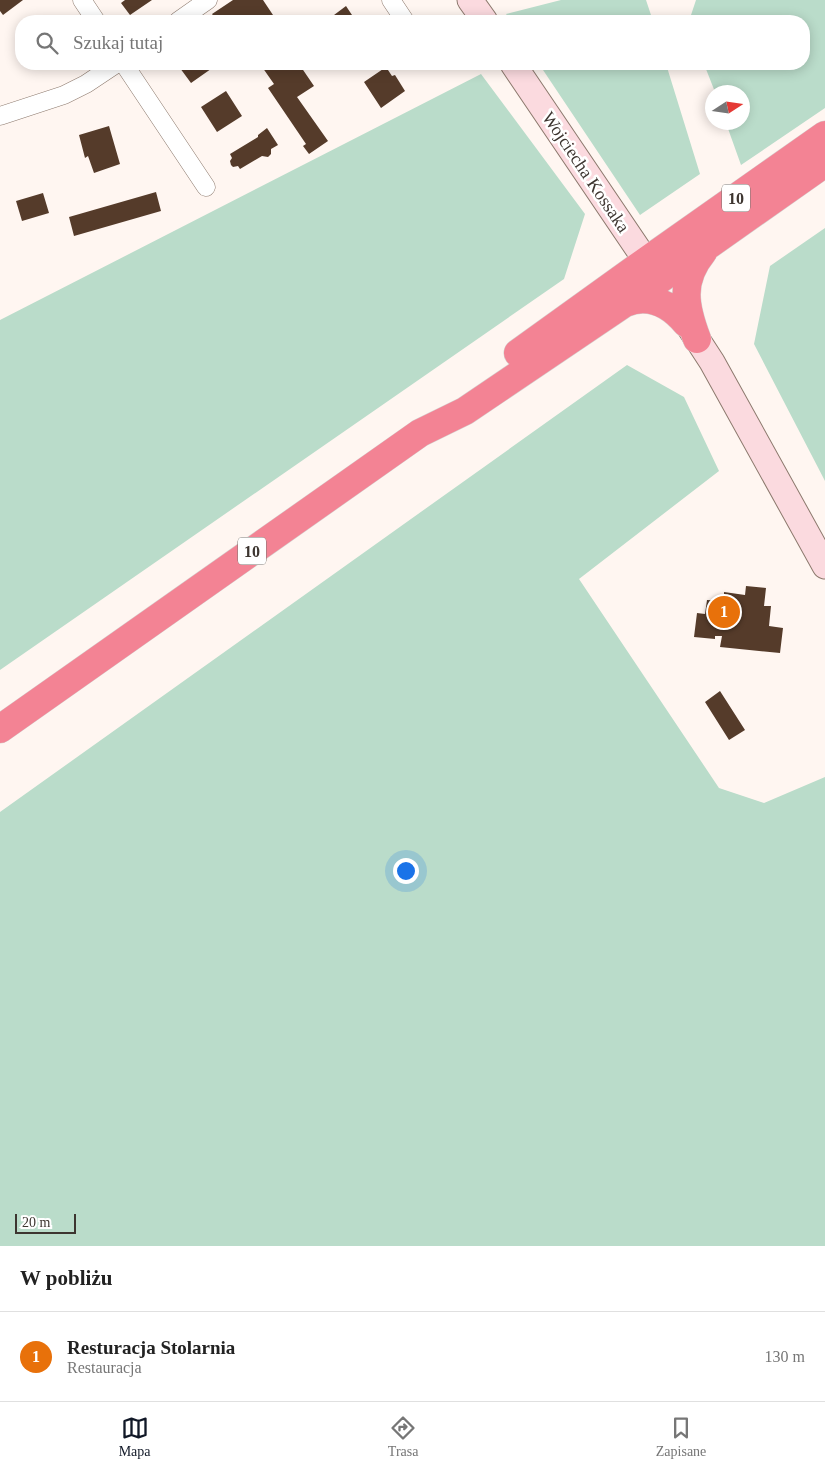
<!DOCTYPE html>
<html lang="pl">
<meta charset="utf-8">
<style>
body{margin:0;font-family:"Times New Roman",serif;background:#f2f2f2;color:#222}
.compass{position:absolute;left:705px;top:85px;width:45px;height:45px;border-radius:50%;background:#fff;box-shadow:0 2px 12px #0003;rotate:78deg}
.scale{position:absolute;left:15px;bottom:12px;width:61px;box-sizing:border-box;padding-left:5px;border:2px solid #3d3530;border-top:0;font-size:14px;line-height:18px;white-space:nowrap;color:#3d3530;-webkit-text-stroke:4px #fff;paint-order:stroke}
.you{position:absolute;left:405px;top:870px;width:18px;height:18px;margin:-12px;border:4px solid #fff;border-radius:50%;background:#1a73e8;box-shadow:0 0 0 8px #1a73e833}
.badge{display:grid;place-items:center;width:32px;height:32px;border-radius:50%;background:#111827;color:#fff;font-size:16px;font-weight:700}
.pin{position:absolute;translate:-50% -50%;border:2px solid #fff;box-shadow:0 1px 5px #0006}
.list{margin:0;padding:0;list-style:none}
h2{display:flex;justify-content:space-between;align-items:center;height:65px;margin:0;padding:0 20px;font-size:21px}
h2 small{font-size:16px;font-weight:400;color:#767676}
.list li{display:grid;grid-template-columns:32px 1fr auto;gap:15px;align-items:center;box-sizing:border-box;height:90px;padding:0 20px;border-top:1px solid #e0e0e0}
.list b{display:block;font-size:19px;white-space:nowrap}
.list p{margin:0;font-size:16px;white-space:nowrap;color:#767676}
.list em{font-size:16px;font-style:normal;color:#767676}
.icon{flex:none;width:28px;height:28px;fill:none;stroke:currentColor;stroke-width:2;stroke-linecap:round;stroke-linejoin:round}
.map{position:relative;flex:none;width:825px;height:1246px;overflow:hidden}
.search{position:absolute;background:#fff;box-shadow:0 2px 12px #0003;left:15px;right:15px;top:15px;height:55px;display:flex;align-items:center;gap:12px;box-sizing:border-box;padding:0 18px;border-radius:20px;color:#767676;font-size:19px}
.sheet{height:155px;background:#fff}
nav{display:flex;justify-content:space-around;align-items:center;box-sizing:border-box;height:70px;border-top:1px solid #e0e0e0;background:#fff;font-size:14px;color:#767676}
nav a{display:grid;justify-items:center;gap:2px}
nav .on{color:#111827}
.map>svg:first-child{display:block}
.green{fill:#badcca}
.building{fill:#553b2a}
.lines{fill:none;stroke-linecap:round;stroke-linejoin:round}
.street-casing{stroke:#8c796d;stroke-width:19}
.secondary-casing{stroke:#8c796d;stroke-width:27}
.highway-casing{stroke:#d4d3d1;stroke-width:29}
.street{stroke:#fff;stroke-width:18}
.secondary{stroke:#fbdadf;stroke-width:25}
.highway{stroke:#f38394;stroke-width:28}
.labels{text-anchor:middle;stroke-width:5;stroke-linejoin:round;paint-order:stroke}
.shield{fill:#fff;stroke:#77726e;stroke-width:1}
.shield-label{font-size:16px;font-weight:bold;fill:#3d3530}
.street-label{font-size:18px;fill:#3d3530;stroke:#fff}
</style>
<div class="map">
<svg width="825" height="1246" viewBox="0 0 825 1246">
<rect width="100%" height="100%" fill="#fff6f1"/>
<path class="green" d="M 561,0 L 646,0 L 653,21 L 511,21 L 506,14 Z
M 696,0 L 825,0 L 825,108 L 741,165 L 726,123 L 742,122 L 742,92 L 715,92 L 704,64 L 804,64 L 804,21 L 689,21 Z
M 539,64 L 666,64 L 700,174 L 640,215 Z
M 481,74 L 585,214 L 564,279 L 0,670 L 0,320 Z
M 825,228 L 825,481 L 754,344 L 770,266 Z
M 627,365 L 684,397 L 719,471 L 579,579 L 719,788 L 764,803 L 825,777 L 825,1246 L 0,1246 L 0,812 Z"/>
<path class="building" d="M 0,0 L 23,0 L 3,15 L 0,11 Z
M 125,0 L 152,0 L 130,15 L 121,3 Z
M 233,0 L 263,0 L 277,21 L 217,21 L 212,14 Z
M 346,6 L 356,21 L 332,21 L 330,18 Z
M 177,64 L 218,64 L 191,83 Z
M 260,64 L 299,64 L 314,86 L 297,97 L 328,141 L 309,154 L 303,146 L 306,144 L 268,88 L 274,84 Z
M 386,67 L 392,76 L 395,75 L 405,91 L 381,108 L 364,82 Z
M 226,91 L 242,116 L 217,132 L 201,107 Z
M 109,126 L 120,164 L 94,173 L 88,156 L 85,158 L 79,135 Z
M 267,128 L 278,145 L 271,149 L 271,154 L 268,157 L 262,156 L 240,169 L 238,166 L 233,167 L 231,165 L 230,161 L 232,158 L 230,154 L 258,137 L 258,135 Z
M 156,192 L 161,211 L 74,236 L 69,217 Z
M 43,193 L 49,213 L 22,221 L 16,201 Z
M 746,586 L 766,588 L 764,606 L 771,606 L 769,626 L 783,628 L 780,653 L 720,647 L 722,636 L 715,636 L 715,639 L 694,637 L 697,613 L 705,614 L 707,600 L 724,601 L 724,592 L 745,595 Z
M 720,691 L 745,730 L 729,740 L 705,702 Z"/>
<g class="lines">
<g class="street-casing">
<path id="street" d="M 82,0 L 96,21
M 391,0 L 405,21
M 178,21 L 208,0
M 124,64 L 206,187
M 0,116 L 64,95 L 86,84 L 116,64"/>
</g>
<g class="secondary-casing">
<path id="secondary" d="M 470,0 L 485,21
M 513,64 L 657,277
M 686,322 L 712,362 L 825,566"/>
</g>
<g class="highway-casing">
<path id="highway" d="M 625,303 C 649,293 670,304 686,323
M 697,339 C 685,307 679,281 703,252
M 518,353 L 646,261 L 825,135
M 0,729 L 420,433 L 465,411 L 659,280 L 825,163"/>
</g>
<use href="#street" class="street"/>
<use href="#secondary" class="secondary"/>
<use href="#highway" class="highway"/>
</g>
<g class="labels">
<g class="shield">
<rect x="722" y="184.5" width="28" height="27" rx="4"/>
<rect x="238" y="537.5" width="28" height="27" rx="4"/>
</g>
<g class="shield-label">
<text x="736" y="204">10</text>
<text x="252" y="557">10</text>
</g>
<g class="street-label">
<text transform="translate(586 172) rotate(56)" y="6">Wojciecha Kossaka</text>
</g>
</g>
</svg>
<svg class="compass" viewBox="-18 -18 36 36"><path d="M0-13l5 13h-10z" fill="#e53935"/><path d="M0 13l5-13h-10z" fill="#767676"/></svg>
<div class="scale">20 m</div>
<div class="you"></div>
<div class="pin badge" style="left:724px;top:612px;background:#e8710a">1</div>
<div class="search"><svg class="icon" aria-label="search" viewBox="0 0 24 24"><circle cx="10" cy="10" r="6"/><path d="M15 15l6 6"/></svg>Szukaj tutaj</div>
</div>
<section class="sheet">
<h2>W pobliżu<small></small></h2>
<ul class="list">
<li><span class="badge" style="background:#e8710a">1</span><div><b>Resturacja Stolarnia</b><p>Restauracja</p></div><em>130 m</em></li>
</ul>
</section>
<nav>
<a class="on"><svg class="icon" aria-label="map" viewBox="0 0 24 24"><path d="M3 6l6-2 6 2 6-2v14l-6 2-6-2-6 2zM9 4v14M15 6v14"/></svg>Mapa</a>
<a><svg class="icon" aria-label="directions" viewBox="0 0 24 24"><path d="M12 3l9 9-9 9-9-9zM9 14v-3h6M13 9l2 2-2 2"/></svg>Trasa</a>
<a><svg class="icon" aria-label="saved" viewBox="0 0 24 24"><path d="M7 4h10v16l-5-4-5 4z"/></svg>Zapisane</a>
</nav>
